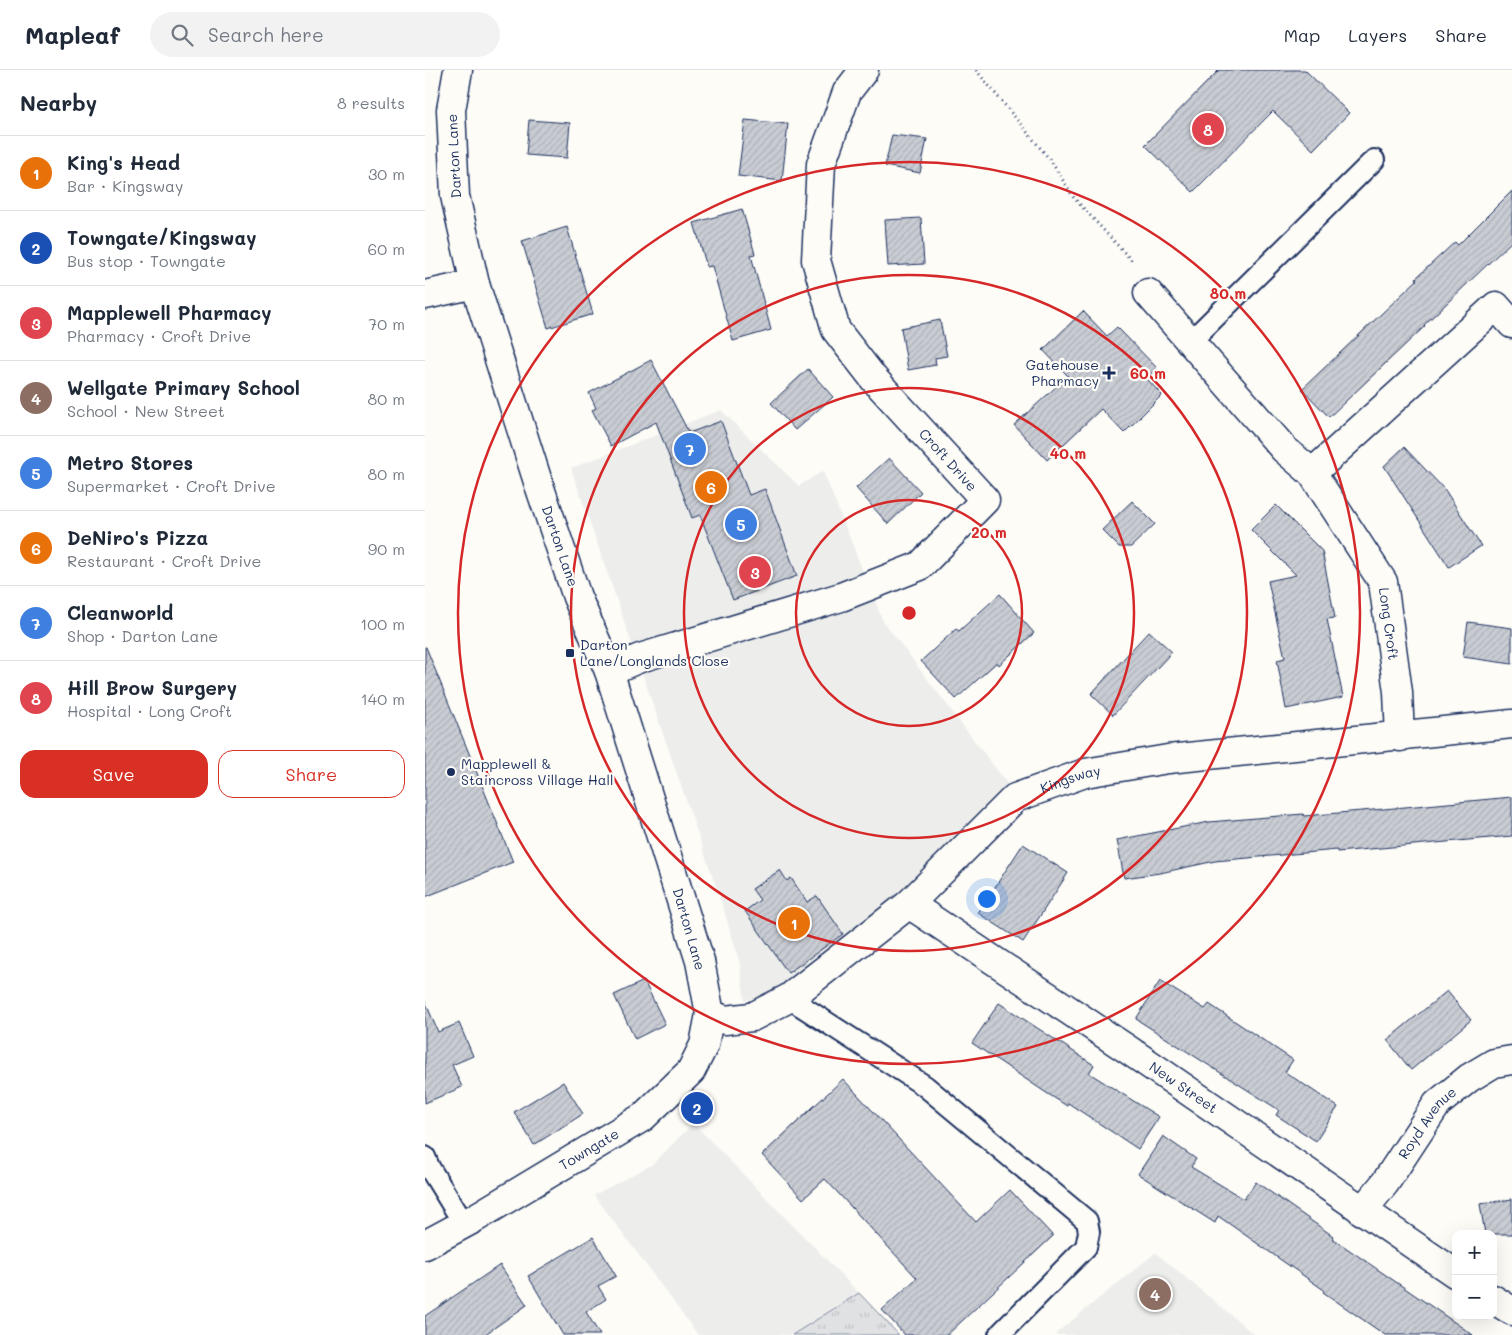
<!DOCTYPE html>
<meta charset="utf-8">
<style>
body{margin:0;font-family:Mali,sans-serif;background:#f2f2f3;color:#1f2937}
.controls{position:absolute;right:15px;bottom:15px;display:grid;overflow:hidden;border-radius:10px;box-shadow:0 5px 20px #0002}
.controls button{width:45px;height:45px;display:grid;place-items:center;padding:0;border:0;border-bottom:1px solid #e0e1e3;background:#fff;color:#1f2937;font:25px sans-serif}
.you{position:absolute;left:561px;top:828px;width:18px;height:18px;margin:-12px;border:4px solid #fff;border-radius:50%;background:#1a73e8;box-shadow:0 0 0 8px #1a73e833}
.badge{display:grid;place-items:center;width:32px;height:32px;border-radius:50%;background:#d93025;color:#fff;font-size:16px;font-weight:700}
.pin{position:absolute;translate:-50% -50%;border:2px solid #fff;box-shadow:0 1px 5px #0006}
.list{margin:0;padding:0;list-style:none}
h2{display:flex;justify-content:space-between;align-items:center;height:65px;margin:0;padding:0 20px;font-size:21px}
h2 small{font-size:16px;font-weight:400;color:#747a83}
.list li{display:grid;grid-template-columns:32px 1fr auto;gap:15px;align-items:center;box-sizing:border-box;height:75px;padding:0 20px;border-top:1px solid #e0e1e3}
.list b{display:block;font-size:19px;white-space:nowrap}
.list p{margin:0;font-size:16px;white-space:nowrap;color:#747a83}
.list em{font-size:16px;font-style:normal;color:#747a83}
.actions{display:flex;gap:10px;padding:15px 20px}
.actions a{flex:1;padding:11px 0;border:1px solid #d93025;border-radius:15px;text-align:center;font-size:18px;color:#d93025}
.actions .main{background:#d93025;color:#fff}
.icon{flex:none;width:28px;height:28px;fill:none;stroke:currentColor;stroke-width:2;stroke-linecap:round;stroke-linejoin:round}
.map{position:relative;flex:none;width:1087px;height:1265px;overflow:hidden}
header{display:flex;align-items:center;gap:30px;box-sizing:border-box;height:70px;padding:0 25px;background:#fff;border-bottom:1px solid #e0e1e3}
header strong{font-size:24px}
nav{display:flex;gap:28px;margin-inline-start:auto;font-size:18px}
.search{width:350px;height:45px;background:#f2f2f3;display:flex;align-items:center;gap:12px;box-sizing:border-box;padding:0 18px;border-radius:28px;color:#747a83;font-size:19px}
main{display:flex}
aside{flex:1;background:#fff}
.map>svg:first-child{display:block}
.built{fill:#edeeec}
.grass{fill:url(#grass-tufts);stroke:#7e88a0}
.building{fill:url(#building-hatch);stroke:#1b2f5e}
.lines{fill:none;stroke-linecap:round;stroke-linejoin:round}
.lane-casing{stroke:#1b2f5e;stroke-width:24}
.street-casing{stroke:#1b2f5e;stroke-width:31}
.secondary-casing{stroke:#1b2f5e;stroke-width:31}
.path{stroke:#1b2f5e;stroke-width:3;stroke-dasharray:1 4;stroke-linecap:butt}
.lane{stroke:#fdfcf7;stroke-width:20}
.street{stroke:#fdfcf7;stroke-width:28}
.secondary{stroke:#fdfcf7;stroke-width:28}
.ring{fill:none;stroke:#d62828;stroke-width:2.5}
.poi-dot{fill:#1b2f5e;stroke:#fdfcf7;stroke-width:2}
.labels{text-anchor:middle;stroke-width:4.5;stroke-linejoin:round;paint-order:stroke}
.street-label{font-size:14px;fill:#1b2f5e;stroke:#fdfcf7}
.poi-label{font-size:14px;fill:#1b2f5e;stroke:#fdfcf7;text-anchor:start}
.centre{fill:#d62828;stroke:#fdfcf7;stroke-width:2.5}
.ring-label{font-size:15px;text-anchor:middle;font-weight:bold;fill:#d62828;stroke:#fdfcf7;stroke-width:4.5;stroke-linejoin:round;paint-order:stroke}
</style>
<header>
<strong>Mapleaf</strong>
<div class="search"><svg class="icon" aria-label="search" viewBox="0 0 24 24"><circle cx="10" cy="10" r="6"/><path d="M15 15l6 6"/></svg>Search here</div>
<nav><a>Map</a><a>Layers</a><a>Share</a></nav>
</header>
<main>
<aside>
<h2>Nearby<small>8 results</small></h2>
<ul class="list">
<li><span class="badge" style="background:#e8710a">1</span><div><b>King's Head</b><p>Bar · Kingsway</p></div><em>30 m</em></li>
<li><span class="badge" style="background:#1a4fb4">2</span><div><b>Towngate/Kingsway</b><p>Bus stop · Towngate</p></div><em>60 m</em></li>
<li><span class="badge" style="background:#e0444e">3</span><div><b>Mapplewell Pharmacy</b><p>Pharmacy · Croft Drive</p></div><em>70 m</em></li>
<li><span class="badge" style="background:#8d6e63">4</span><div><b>Wellgate Primary School</b><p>School · New Street</p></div><em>80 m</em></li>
<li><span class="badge" style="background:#3f7fe0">5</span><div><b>Metro Stores</b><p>Supermarket · Croft Drive</p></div><em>80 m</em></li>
<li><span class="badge" style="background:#e8710a">6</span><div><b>DeNiro's Pizza</b><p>Restaurant · Croft Drive</p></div><em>90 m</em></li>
<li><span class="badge" style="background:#3f7fe0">7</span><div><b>Cleanworld</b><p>Shop · Darton Lane</p></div><em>100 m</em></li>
<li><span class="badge" style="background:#e0444e">8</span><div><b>Hill Brow Surgery</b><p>Hospital · Long Croft</p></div><em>140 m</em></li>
</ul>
<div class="actions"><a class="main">Save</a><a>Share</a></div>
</aside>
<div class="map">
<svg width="1087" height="1265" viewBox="0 0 1087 1265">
<defs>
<pattern id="grass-tufts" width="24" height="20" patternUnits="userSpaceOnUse" patternTransform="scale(1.25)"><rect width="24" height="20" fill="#e0e1e3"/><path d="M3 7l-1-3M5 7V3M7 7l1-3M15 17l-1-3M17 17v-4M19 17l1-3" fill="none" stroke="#c0c1c5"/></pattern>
<pattern id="building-hatch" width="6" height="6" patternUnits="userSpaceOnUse" patternTransform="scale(1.25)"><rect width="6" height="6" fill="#c9ccd3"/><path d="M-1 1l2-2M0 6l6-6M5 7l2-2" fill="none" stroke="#acb0b8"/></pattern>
</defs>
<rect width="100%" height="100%" fill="#fdfcf7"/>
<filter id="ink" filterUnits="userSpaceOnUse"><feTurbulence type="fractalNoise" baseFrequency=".02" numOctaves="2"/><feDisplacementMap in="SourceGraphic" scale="10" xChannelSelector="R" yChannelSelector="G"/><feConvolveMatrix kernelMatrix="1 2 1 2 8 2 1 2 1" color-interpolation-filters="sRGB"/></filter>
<g filter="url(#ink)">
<path class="built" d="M 296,340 L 374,416 L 398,401 L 458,551 L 584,716 L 484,817 L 360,915 L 320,931 L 314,890 L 297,834 L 146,398 Z
M 268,1053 L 434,1223 L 367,1265 L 273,1265 L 169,1125 L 228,1094 Z
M 731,1183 L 830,1265 L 629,1265 L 730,1183 Z"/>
<path class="grass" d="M 434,1223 L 474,1265 L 367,1265 Z"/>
<path class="building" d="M 794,0 L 880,0 L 924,43 L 888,80 L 848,41 L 768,122 L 720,75 Z
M 104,50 L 145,53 L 142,88 L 101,85 Z
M 320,50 L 363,54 L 357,111 L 313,106 Z
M 467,65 L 502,69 L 495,103 L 460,96 Z
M 1087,121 L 1087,171 L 999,255 L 1000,256 L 904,347 L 877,319 L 992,210 L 991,208 L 1030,172 L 1033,175 Z
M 317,139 L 330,184 L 326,185 L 346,260 L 308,271 L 287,196 L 282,197 L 269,153 Z
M 496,148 L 499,194 L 463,196 L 460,150 Z
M 142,157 L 168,244 L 123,258 L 97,171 Z
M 658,241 L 682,266 L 692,257 L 732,298 L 721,308 L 737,325 L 699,363 L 676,339 L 622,390 L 589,355 L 643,306 L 618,280 Z
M 515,250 L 522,286 L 510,288 L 511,295 L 483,300 L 476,258 Z
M 226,290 L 264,363 L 296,351 L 324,425 L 340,419 L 372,506 L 308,530 L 275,445 L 267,448 L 231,352 L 186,376 L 167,340 L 171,338 L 164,323 Z
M 383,299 L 408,327 L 370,360 L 346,333 Z
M 979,377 L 1020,420 L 1056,476 L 1024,497 L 959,396 Z
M 464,388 L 496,422 L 463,454 L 431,418 Z
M 707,431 L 730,454 L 706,477 L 694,477 L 677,460 Z
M 851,435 L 897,481 L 910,548 L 902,549 L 918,627 L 861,639 L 852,590 L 860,588 L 843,511 L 871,505 L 826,460 Z
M 575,524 L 609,563 L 574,595 L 572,592 L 531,629 L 496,591 L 531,559 L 534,561 Z
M 1043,552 L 1087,558 L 1087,594 L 1038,587 Z
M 724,561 L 747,582 L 688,645 L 666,624 Z
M 0,577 L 1,577 L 88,792 L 0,827 Z
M 1087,727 L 1087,766 L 912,782 L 912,780 L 790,791 L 735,803 L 699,808 L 692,770 L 784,752 L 878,744 L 879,746 L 948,740 Z
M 598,774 L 643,803 L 598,872 L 553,843 Z
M 355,800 L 362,811 L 366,808 L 382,832 L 392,826 L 418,864 L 363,903 L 320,841 L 335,830 L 327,819 Z
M 219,911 L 240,954 L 210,969 L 189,925 Z
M 735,911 L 780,939 L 784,934 L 868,990 L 860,1002 L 913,1037 L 891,1071 L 851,1045 L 854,1040 L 711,949 Z
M 1022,921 L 1046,950 L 986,1000 L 962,970 Z
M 0,931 L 13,962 L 34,953 L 48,986 L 27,995 L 37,1017 L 0,1033 Z
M 574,933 L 669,995 L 664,1003 L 734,1047 L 713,1079 L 643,1033 L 642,1036 L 620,1022 L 547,973 Z
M 418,1009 L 551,1152 L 585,1120 L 628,1166 L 522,1265 L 480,1265 L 457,1240 L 492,1208 L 400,1109 L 378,1129 L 337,1085 Z
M 138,1012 L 158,1044 L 109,1075 L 89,1042 Z
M 738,1066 L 771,1089 L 766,1097 L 819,1129 L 831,1112 L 908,1166 L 907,1168 L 1048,1265 L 960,1265 L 898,1222 L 899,1220 L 793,1146 L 790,1153 L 713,1104 Z
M 1087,1129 L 1087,1164 L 1060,1164 L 1055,1134 Z
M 168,1167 L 191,1206 L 173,1216 L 181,1229 L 161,1242 L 175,1265 L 138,1265 L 103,1206 Z
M 75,1195 L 102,1235 L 59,1265 L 0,1265 L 0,1246 Z"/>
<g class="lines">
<g class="lane-casing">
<path id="lane" d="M 765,272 L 949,90
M 364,928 L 500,1016 L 662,1151 L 664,1162 L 661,1177 L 574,1265
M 0,1087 L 4,1097 L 39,1154"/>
</g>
<g class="street-casing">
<g id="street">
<path id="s1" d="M 723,223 L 859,379 L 887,403 L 958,512 L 973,622 L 975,667"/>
<path d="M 0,225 L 50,214"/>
<path d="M 887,403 L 1071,236 L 1087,254"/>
<path d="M 184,601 L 215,588 L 416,527 L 495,496 L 560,430 L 449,309 L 411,260 L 391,190 L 396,94 L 422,22 L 439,0"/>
<path id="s2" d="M 484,834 L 705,981 L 1031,1204"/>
<path id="s3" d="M 285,944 L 300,950 L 327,947 L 364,928 L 484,834 L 590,728 L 660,703 L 743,689 L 1087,654"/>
<path id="s4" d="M 937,1141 L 960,1113 L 1012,1034 L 1044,1008 L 1069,993 L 1087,990"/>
<path d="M 1068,1229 L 1087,1241"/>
</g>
</g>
<g class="secondary-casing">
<g id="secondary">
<path id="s5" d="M 0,1175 L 50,1148 L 218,1047 L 266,1001 L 279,975 L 285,944 L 275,891 L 184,601 L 152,527 L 114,415 L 50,214 L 30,126 L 26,40 L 33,0"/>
</g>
</g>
<path class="path" d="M 551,0 L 626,91 L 649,128 L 709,193"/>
<use href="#lane" class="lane"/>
<use href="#street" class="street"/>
<use href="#secondary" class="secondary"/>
</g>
</g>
<g class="ring">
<circle cx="484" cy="543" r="113"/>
<circle cx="484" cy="543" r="225"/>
<circle cx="484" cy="543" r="338"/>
<circle cx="484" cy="543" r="451"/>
</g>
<g class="poi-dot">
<path d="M681.5 295.5h5v5h5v5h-5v5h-5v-5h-5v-5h5z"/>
<rect x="140" y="578" width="10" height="10" rx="2.5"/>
<circle cx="26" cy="702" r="5"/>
</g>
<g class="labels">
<g class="street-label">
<text transform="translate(29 86) rotate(-93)" y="5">Darton Lane</text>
<text transform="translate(523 390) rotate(48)" y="5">Croft Drive</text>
<text transform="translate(135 476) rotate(71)" y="5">Darton Lane</text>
<text dy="5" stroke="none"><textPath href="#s1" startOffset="416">Long Croft</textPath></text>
<text dy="5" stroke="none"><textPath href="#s3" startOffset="446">Kingsway</textPath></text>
<text transform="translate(264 859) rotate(74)" y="5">Darton Lane</text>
<text dy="5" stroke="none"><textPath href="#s2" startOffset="330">New Street</textPath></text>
<text dy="5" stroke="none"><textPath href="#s4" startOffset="110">Royd Avenue</textPath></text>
<text dy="5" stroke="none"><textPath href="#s5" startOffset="190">Towngate</textPath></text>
</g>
<g class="poi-label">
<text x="674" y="300" text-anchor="end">Gatehouse<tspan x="674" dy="16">Pharmacy</tspan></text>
<text x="155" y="580">Darton<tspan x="155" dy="16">Lane/Longlands Close</tspan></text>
<text x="36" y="699">Mapplewell &amp;<tspan x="36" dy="16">Staincross Village Hall</tspan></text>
</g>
</g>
<circle cx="484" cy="543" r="8" class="centre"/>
<g class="ring-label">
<text x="803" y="229">80 m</text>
<text x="723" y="309">60 m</text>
<text x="643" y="389">40 m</text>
<text x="564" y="468">20 m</text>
</g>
</svg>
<div class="controls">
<button>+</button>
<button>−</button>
</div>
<div class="you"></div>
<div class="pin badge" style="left:369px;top:853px;background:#e8710a">1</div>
<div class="pin badge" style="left:272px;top:1038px;background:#1a4fb4">2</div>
<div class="pin badge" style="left:330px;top:502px;background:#e0444e">3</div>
<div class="pin badge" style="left:730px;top:1224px;background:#8d6e63">4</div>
<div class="pin badge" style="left:316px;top:454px;background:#3f7fe0">5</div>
<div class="pin badge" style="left:286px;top:417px;background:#e8710a">6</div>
<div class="pin badge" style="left:265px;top:379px;background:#3f7fe0">7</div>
<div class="pin badge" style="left:783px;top:59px;background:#e0444e">8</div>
</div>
</main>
